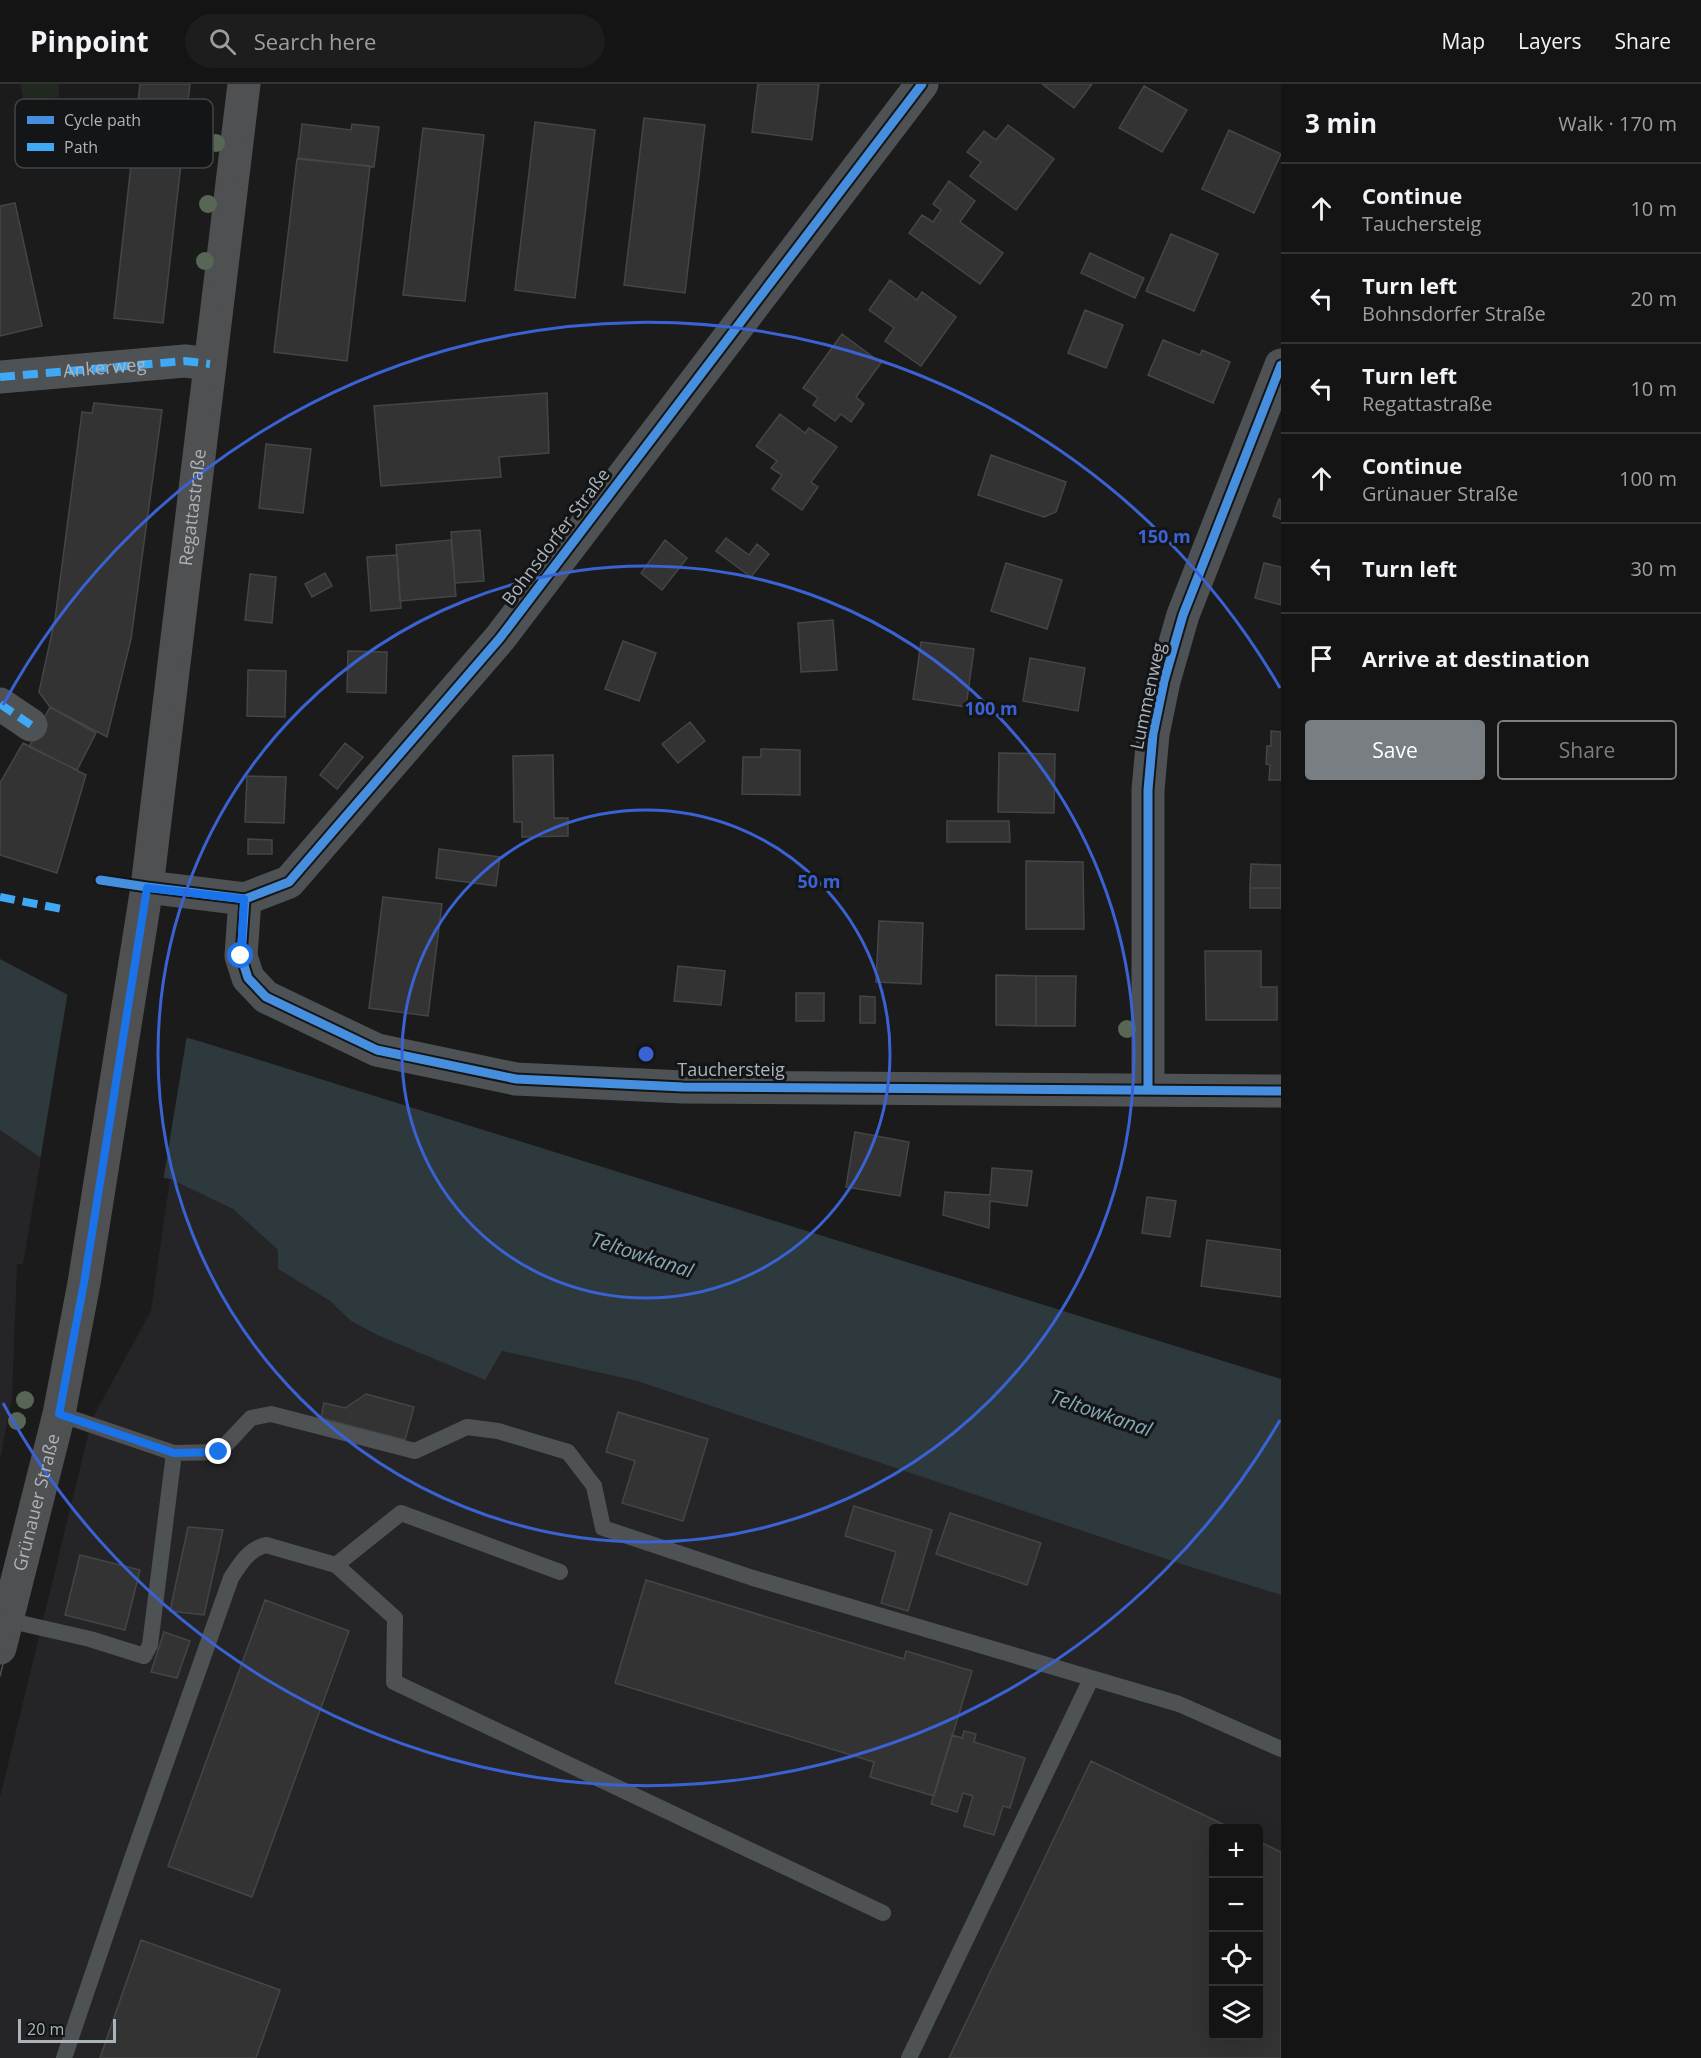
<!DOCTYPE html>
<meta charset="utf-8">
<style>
body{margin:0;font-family:"Open Sans",sans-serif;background:#1d1d1d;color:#f1f3f6}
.controls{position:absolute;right:18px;bottom:18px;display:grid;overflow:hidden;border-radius:6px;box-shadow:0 6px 24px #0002}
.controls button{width:54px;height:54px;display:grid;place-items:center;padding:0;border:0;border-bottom:2px solid #333334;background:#141414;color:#f1f3f6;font:30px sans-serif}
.scale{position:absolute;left:18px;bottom:15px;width:98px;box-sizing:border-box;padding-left:6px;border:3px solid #acb4bb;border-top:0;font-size:16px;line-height:21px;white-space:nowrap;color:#acb4bb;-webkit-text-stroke:4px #141517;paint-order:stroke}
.stop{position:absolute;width:18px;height:18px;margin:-14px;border:4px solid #1a73e8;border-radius:50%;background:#fff}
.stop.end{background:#1a73e8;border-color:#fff;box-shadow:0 2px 6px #0008}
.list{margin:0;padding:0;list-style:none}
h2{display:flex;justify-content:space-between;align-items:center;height:78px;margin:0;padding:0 24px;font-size:26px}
h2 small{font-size:20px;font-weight:400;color:#9d9ea0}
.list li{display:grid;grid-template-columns:39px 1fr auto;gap:18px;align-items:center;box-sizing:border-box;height:90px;padding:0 24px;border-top:2px solid #333334}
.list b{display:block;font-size:22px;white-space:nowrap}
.list p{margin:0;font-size:20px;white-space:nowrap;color:#9d9ea0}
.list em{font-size:20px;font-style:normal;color:#9d9ea0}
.actions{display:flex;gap:12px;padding:18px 24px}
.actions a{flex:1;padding:14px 0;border:2px solid #797e83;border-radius:6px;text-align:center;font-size:21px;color:#797e83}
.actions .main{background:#797e83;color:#fff}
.icon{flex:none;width:33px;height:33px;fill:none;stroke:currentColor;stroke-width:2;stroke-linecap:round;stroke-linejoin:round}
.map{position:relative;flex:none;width:1281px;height:1974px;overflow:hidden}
header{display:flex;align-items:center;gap:36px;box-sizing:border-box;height:84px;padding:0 30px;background:#141414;border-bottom:2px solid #333334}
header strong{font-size:28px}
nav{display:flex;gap:33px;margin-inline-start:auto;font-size:21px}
.search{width:420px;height:54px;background:#1d1d1d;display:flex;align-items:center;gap:15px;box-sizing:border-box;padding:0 21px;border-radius:33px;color:#9d9ea0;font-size:22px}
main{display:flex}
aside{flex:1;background:#141414}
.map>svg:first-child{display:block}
.built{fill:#252527;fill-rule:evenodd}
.green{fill:#212820}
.water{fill:#2d393d}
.pier{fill:#1b1b1b}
.building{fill:#333;stroke:#434547;stroke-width:1.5}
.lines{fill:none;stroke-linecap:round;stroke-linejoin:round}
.lane{stroke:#4f5254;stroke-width:16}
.street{stroke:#4f5254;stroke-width:33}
.secondary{stroke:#4e5052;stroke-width:33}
.tram{stroke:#4f5152;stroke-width:1.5}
.quiet{stroke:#3fa9f5;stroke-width:8;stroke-dasharray:15 8;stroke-linecap:butt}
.cycleway-casing{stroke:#141517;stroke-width:13}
.cycleway{stroke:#468fdf;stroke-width:9}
.tree{fill:#586755}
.route{stroke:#1a73e8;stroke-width:8}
.ring{fill:none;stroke:#3a62d2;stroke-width:3}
.labels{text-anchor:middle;stroke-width:6;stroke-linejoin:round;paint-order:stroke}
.street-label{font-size:18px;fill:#acb4bb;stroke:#141517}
.water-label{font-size:20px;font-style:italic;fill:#85a8b5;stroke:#141517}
.key{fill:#141517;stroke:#424548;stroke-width:1.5}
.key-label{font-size:16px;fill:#acb4bb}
.centre{fill:#3a62d2;stroke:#141517;stroke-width:3}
.ring-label{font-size:18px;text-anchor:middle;font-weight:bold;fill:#3a62d2;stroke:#141517;stroke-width:6;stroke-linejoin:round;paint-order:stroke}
</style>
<header>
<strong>Pinpoint</strong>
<div class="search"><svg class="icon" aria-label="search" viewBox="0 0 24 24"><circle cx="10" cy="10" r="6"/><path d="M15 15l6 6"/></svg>Search here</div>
<nav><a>Map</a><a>Layers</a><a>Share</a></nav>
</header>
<main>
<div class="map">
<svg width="1281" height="1974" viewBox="0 0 1281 1974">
<rect width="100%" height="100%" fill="#1b1b1b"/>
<path class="built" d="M 0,1046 L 41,1074 L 23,1180 L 17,1180 L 12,1313 L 0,1376 Z
M 170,1095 L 233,1125 L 278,1166 L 278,1185 L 330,1217 L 351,1237 L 377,1251 L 485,1295 L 502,1267 L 637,1297 L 1181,1480 L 1281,1511 L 1281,1974 L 0,1974 L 0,1713 L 92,1335 L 151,1227 ZM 1214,1744 L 1258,1744 L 1258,1952 L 1214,1952 Z"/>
<path class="green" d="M 20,0 L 59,0 L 59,13 L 24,18 Z"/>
<path class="water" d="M 0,875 L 104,930 L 202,958 L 1281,1295 L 1281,1511 L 1181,1480 L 637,1297 L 502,1267 L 485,1296 L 377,1251 L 351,1237 L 330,1217 L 278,1185 L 278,1166 L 233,1125 L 170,1095 L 41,1074 L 0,1046 Z"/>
<path class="pier" d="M 68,907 L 105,927 L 187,951 L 163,1097 L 40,1077 Z"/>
<path class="building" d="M 140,0 L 190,0 L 163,239 L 114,234 Z
M 758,0 L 819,0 L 812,56 L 752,48 Z
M 1042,0 L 1092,0 L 1074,24 Z
M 1144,2 L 1187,26 L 1162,68 L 1119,44 Z
M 644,34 L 705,41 L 685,209 L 624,201 Z
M 535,38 L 595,46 L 575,214 L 515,206 Z
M 302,40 L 351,46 L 352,40 L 379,43 L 374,83 L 298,74 Z
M 1008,41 L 1054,75 L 1016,126 L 970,92 L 981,78 L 967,68 L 984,47 L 996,56 Z
M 423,44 L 484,51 L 465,217 L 403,211 Z
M 1229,46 L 1281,70 L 1254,129 L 1202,105 Z
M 297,75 L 370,82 L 347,277 L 274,268 Z
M 949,97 L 975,117 L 960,138 L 1003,169 L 980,200 L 909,149 L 922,131 L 933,138 L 941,126 L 933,120 Z
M 15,119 L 42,242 L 0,252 L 0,122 Z
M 1171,150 L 1218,170 L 1194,227 L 1146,207 Z
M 1090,169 L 1144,194 L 1135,214 L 1081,189 Z
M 890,196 L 917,216 L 922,208 L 956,233 L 921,282 L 885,257 L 894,244 L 869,226 Z
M 1085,226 L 1123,241 L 1106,284 L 1068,269 Z
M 842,250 L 881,279 L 856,313 L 864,320 L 851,338 L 841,330 L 835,337 L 813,321 L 818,314 L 803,304 Z
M 1163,256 L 1200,271 L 1202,266 L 1230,278 L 1213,319 L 1148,291 Z
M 547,309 L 549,369 L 499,373 L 501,393 L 381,402 L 374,322 Z
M 94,319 L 162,326 L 131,555 L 107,653 L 50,623 L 39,608 L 55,535 L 82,328 L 92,329 Z
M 780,330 L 805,349 L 809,344 L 837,363 L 811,398 L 818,403 L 802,426 L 772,405 L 782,391 L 771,384 L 777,377 L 756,362 Z
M 266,360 L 311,365 L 303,429 L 259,424 Z
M 991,371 L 1066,398 L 1056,428 L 1044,433 L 978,411 Z
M 1279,415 L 1281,416 L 1281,435 L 1273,432 Z
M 480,446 L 484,497 L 455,499 L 451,448 Z
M 726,454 L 749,471 L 757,460 L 769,470 L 751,493 L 716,467 Z
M 451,456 L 456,512 L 400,517 L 396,461 Z
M 665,456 L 687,474 L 662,506 L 641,489 Z
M 397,471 L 401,524 L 371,527 L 367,473 Z
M 1006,479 L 1062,496 L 1047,545 L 991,527 Z
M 1264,479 L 1281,483 L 1281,521 L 1255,514 Z
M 325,489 L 332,502 L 312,513 L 305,500 Z
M 250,490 L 276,493 L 272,539 L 245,536 Z
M 833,536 L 837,586 L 801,588 L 798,539 Z
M 623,557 L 656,569 L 639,617 L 605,605 Z
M 921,558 L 974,565 L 966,623 L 913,615 Z
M 348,567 L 387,568 L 386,609 L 347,608 Z
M 1030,574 L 1085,584 L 1078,627 L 1023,617 Z
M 248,586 L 286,587 L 285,633 L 247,632 Z
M 50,623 L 96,649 L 77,686 L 29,663 Z
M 690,638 L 705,657 L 678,679 L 662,660 Z
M 1271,647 L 1281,648 L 1281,696 L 1269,696 L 1270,681 L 1266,680 L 1267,662 L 1271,662 Z
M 23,659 L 86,691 L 57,789 L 0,771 L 0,699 Z
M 345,659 L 363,673 L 337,705 L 320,691 Z
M 761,665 L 800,666 L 800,711 L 742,710 L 743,673 L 761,673 Z
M 999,669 L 1055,670 L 1054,729 L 998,728 Z
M 553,671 L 554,734 L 568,734 L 568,752 L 522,753 L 522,738 L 514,738 L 513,672 Z
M 247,692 L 286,693 L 284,739 L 245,738 Z
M 947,737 L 1009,737 L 1010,758 L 947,758 Z
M 248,755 L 272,756 L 272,770 L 248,770 Z
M 439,765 L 500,773 L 496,802 L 436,794 Z
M 1026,777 L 1083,778 L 1084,845 L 1026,845 Z
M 1251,780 L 1281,781 L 1281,804 L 1250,804 Z
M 1250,804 L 1281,804 L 1281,824 L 1250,824 Z
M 383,813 L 442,820 L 428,932 L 369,924 Z
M 879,837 L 923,839 L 921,900 L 876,898 Z
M 1205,867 L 1261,867 L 1261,903 L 1277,903 L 1277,936 L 1206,936 Z
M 678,882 L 725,887 L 721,921 L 674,917 Z
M 996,891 L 1036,892 L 1036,942 L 996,941 Z
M 1036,892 L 1076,892 L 1075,942 L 1036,942 Z
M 796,909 L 824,909 L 824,937 L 796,937 Z
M 860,912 L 875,913 L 875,939 L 860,939 Z
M 855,1048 L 909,1058 L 900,1112 L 846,1103 Z
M 992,1084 L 1032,1087 L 1027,1122 L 990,1117 L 989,1144 L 943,1131 L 945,1108 L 990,1111 Z
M 1147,1113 L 1176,1117 L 1170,1153 L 1142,1149 Z
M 1207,1156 L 1281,1166 L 1281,1213 L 1201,1202 Z
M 366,1310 L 414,1323 L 405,1356 L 321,1334 L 324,1319 L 345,1324 Z
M 618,1328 L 708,1355 L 683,1437 L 622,1419 L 635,1377 L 606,1368 Z
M 854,1422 L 932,1446 L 908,1527 L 881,1519 L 896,1468 L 845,1452 Z
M 950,1429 L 1041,1459 L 1027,1501 L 936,1470 Z
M 188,1443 L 223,1446 L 204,1531 L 170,1527 Z
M 80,1471 L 140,1486 L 125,1546 L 65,1531 Z
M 646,1496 L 904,1575 L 906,1567 L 972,1587 L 934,1712 L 870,1693 L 874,1678 L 615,1599 Z
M 265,1516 L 349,1547 L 252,1813 L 168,1782 Z
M 164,1548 L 190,1557 L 177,1594 L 151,1588 Z
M 964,1647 L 976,1650 L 974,1658 L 1025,1674 L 1010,1724 L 1003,1722 L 994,1751 L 964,1742 L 973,1712 L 963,1709 L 957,1728 L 931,1720 L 952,1651 L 962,1654 Z
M 1091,1677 L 1231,1744 L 1214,1744 L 1214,1952 L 1258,1952 L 1258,1757 L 1281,1768 L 1281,1974 L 949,1974 Z
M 141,1856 L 280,1906 L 256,1974 L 100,1974 Z"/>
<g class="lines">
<path class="lane" d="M 174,1369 L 219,1368 L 251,1334 L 271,1330 L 415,1367 L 467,1343 L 498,1347 L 568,1368 L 594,1402 L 603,1444 L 753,1494 L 1179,1620 L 1281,1665
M 336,1481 L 401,1429 L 560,1488
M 7,1536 L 90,1555 L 144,1572 L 150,1561 L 174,1369 L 59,1330
M 64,1974 L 130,1780 L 231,1494 C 240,1480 249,1465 266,1461 L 336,1481 L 395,1534 L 394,1598 L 883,1829
M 909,1974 L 1091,1595"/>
<g class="street">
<path id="s1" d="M 0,293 L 185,277 L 210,280"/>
<path d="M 0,620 L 31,641"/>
<path d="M 147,803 L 245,815 L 289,798 L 500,554 L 922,0"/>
<path d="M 245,815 L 241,872 L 248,894 L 266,913 L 377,966 L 516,995 L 683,1003 L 1281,1007"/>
<path d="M 1148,1005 L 1148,706 L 1153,650 L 1164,597 L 1183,531 L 1281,281"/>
</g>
<path class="secondary" id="s2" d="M 0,1564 L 59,1330 L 84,1199 L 147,803 L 244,0"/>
<path class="tram" d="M 0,1543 L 44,1360 L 130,843 L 235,0
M 0,1592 L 58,1363 L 94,1202 L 147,848 L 250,0"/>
<path class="quiet" d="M 0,293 L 185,277 L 210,280
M 0,620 L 31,641
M 0,813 L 67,826"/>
<g class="cycleway-casing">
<path id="cycleway" d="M 100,796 L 147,803 L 245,815 L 289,798 L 500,554 L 922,0
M 245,815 L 241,872 L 248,894 L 266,913 L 377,966 L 516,995 L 683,1003 L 1281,1007
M 1148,1005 L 1148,706 L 1153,650 L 1164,597 L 1183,531 L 1281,281"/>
</g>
<use href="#cycleway" class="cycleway"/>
</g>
<g class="tree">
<circle cx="216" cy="59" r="9"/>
<circle cx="208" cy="120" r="9"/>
<circle cx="205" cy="177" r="9"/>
<circle cx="1127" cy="945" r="9"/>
<circle cx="25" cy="1316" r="9"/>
<circle cx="17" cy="1337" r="9"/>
</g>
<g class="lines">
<path class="route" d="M 219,1368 L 174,1369 L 59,1330 L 84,1199 L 147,804 L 244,815 L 241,872"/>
</g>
<g class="ring">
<circle cx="646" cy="970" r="244"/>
<circle cx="646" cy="970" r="488"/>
<path d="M1280 1336A732 732 0 0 1 3 1319M3 621A732 732 0 0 1 1280 604"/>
</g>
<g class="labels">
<g class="street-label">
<text dy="6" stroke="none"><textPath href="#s1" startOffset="105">Ankerweg</textPath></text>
<text dy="6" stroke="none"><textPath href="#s2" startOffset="1158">Regattastraße</textPath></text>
<text transform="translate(556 453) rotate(-53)" y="6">Bohnsdorfer Straße</text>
<text transform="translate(1148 612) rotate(-78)" y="6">Lummenweg</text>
<text x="731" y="992">Tauchersteig</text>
<text dy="6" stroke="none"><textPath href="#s2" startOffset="150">Grünauer Straße</textPath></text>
</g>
<g class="water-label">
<text transform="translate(642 1171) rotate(18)" y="7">Teltowkanal</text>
<text transform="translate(1101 1329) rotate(19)" y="7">Teltowkanal</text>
</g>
</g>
<rect x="15" y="15" width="198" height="69" rx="9" class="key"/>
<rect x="27" y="32" width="27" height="8" fill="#468fdf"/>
<rect x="27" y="59" width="27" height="8" fill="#3fa9f5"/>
<g class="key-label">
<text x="64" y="42">Cycle path</text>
<text x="64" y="69">Path</text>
</g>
<circle cx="646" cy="970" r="9" class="centre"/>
<g class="ring-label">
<text x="1164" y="459">150 m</text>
<text x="991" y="631">100 m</text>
<text x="819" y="804">50 m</text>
</g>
</svg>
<div class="controls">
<button>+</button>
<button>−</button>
<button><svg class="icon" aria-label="locate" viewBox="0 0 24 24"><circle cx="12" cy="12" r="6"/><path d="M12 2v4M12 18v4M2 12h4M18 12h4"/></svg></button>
<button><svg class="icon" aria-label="layers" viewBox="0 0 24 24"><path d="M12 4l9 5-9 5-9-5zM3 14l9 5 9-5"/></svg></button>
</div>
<div class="scale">20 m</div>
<div class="stop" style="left:241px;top:872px"></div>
<div class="stop end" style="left:219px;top:1368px"></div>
</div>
<aside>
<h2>3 min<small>Walk · 170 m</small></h2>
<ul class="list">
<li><svg class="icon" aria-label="ahead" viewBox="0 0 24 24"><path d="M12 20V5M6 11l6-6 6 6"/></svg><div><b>Continue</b><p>Tauchersteig</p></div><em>10 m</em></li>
<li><svg class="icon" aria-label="left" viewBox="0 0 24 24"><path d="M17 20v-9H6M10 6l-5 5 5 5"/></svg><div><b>Turn left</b><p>Bohnsdorfer Straße</p></div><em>20 m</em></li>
<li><svg class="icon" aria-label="left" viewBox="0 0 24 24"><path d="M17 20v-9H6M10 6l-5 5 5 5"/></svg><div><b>Turn left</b><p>Regattastraße</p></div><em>10 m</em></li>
<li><svg class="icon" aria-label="ahead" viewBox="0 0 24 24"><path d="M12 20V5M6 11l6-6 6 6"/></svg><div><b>Continue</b><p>Grünauer Straße</p></div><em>100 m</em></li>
<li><svg class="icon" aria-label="left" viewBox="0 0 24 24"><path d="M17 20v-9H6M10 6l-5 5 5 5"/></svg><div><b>Turn left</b></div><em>30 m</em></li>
<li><svg class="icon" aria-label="arrive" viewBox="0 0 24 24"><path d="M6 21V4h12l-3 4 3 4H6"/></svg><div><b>Arrive at destination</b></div></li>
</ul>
<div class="actions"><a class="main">Save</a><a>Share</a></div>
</aside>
</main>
